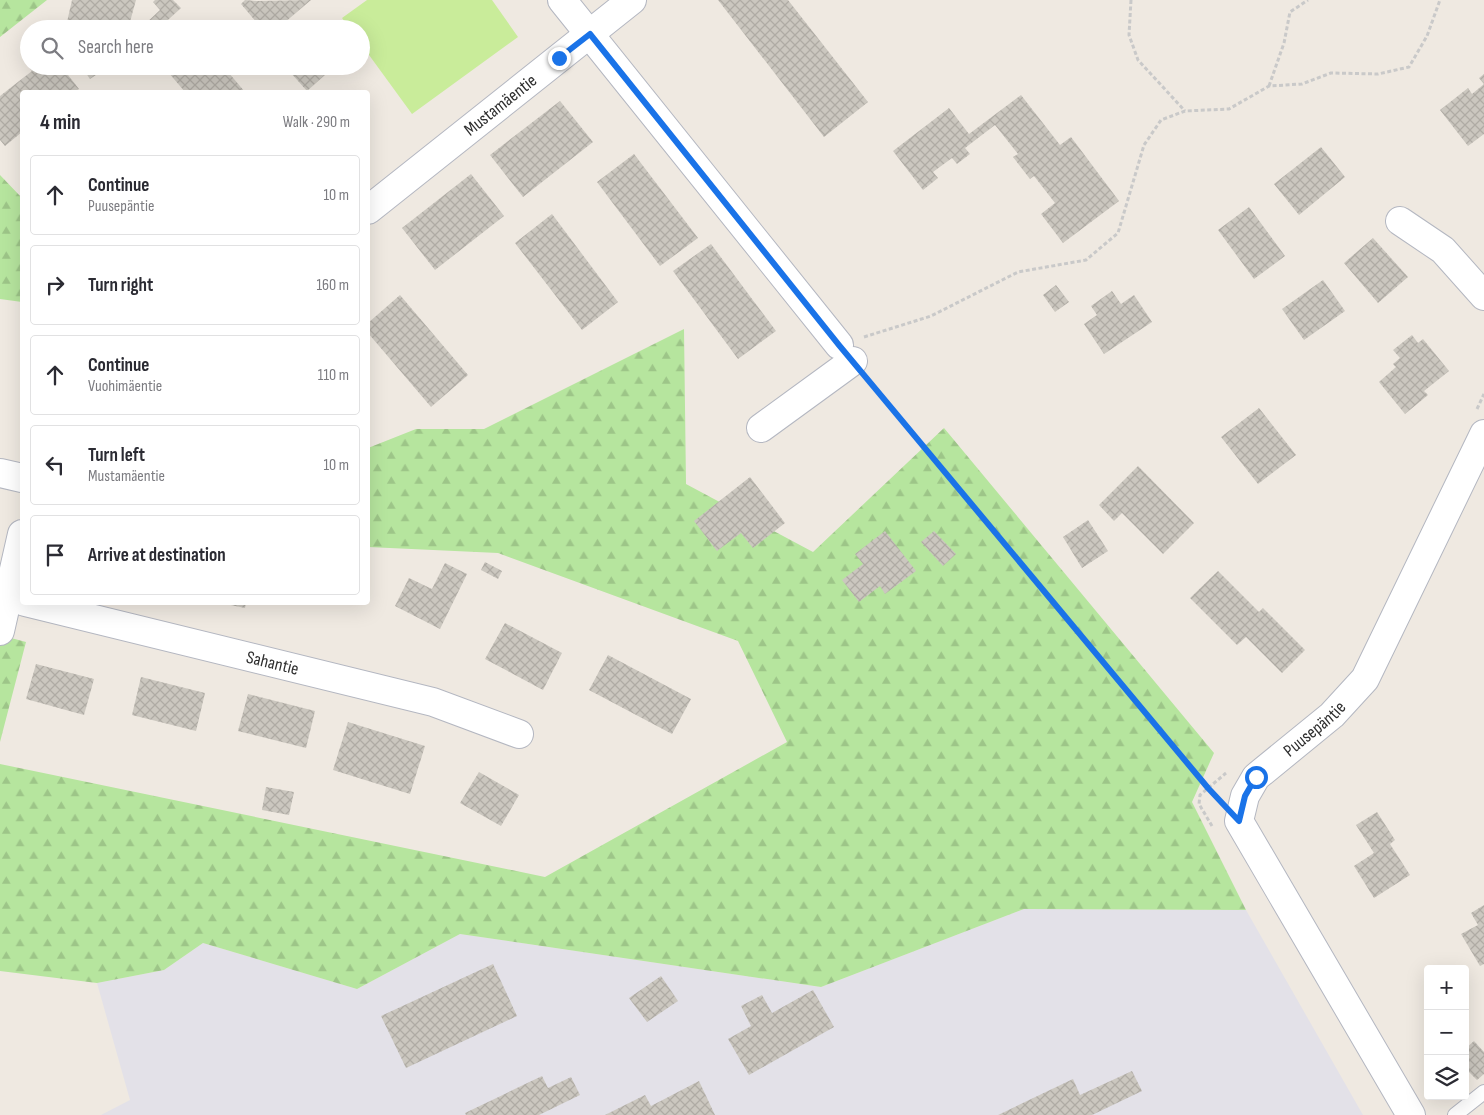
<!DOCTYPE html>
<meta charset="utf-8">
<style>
body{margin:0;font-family:"Sofia Sans Condensed",sans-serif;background:#f2f2f3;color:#2b2b33}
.controls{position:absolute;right:15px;bottom:15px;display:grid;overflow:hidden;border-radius:5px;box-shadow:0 5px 20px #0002}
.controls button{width:45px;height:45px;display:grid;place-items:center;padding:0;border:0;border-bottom:1px solid #e1e1e2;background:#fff;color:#2b2b33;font:25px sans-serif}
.stop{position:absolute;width:15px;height:15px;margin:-11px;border:4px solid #1a73e8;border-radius:50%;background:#fff}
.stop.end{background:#1a73e8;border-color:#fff;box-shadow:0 1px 5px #0008}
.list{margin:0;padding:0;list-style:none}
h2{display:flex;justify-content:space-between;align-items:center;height:65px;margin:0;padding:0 20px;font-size:21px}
h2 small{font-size:16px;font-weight:400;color:#7c7c81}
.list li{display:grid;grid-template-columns:32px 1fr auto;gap:15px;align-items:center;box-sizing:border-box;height:80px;margin:0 10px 10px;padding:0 10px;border:1px solid #e1e1e2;border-radius:5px}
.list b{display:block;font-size:19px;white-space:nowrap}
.list p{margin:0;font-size:16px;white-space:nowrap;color:#7c7c81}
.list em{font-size:16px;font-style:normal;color:#7c7c81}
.icon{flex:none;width:28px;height:28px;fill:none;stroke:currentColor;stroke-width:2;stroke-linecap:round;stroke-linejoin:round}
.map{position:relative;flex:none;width:1484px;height:1115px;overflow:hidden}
.search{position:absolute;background:#fff;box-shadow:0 5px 20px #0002;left:20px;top:20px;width:350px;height:55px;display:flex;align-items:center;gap:12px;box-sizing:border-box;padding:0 18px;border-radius:28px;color:#7c7c81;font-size:19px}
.panel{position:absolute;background:#fff;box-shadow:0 5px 20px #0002;left:20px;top:90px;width:350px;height:515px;border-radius:5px}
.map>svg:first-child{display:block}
.industrial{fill:#e3e1e8}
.forest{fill:url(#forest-firs)}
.pitch{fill:#c9ec9a}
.building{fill:url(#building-cross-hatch)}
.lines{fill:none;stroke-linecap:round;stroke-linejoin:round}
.lane-casing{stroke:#b4b7c1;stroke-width:16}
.street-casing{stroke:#b4b7c1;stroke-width:30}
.path{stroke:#c9c9c9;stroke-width:3;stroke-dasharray:4 2.5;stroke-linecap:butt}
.lane{stroke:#fff;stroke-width:14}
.street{stroke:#fff;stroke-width:28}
.route{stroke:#1a73e8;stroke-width:6}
.labels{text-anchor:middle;stroke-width:4;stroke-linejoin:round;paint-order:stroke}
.street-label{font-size:18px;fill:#2e2e2e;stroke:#fff}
</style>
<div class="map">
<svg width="1484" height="1115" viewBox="0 0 1484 1115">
<defs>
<pattern id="forest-firs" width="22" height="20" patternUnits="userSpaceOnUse" patternTransform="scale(1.25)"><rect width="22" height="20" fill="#b6e59e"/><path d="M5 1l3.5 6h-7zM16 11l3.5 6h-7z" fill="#9dc588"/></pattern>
<pattern id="building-cross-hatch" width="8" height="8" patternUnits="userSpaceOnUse" patternTransform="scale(1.25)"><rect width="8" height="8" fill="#cbc7bf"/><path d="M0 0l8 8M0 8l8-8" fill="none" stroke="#afaba4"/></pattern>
</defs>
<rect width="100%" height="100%" fill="#efe9e1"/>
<path class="industrial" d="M 1024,909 L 1246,910 L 1363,1115 L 101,1115 L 130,1100 L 97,983 L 164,970 L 203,943 L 357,989 L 460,934 L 821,987 Z"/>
<path class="forest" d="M 0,0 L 47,0 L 0,37 Z
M 0,175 L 22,198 L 22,302 L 0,299 Z
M 684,329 L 686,484 L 813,552 L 944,428 L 1214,753 L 1192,802 L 1246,910 L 1024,909 L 821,987 L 460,934 L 357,989 L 203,943 L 164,970 L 97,983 L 0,971 L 0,764 L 545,877 L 787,742 L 738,641 L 498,553 L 368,547 L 368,448 L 416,429 L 484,429 Z
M 0,635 L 26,642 L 0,742 Z"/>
<path class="pitch" d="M 367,0 L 492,0 L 518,37 L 412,114 L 361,44 L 361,29 L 350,29 L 342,18 Z"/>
<path class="building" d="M 72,0 L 136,0 L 128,29 L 76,29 L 67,22 Z
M 155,0 L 173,0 L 181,8 L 158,29 L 146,29 L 143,26 L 160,10 L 153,2 Z
M 245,0 L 257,1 L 311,0 L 277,29 L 262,29 L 241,4 Z
M 718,0 L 788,0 L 868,102 L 824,137 Z
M 28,66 L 61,66 L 79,89 L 74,92 L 22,92 L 22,132 L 5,146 L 0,140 L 0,96 L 32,71 Z
M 81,66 L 109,66 L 90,79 Z
M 163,66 L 223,66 L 245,92 L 185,92 Z
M 297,66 L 335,66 L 307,91 L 290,72 Z
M 1484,74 L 1484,134 L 1468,146 L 1440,110 L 1468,88 L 1472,94 L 1484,84 L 1479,78 Z
M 1021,95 L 1060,145 L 1071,137 L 1119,201 L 1063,243 L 1041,214 L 1055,203 L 1034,176 L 1030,179 L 1013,157 L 1018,154 L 995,125 L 965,148 L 970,154 L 957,164 L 952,158 L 933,172 L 938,178 L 923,190 L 893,151 L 949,108 L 969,134 Z
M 560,101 L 593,142 L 523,197 L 490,155 Z
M 1321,147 L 1345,177 L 1299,215 L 1274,184 Z
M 634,154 L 698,238 L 660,266 L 597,182 Z
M 471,174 L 504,216 L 435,270 L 402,228 Z
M 1249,207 L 1285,256 L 1254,279 L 1218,230 Z
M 552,214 L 618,302 L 582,330 L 515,243 Z
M 1373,238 L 1408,277 L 1378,303 L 1344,263 Z
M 711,244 L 776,331 L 738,359 L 673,271 Z
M 1323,280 L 1345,311 L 1304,340 L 1282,309 Z
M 1056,285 L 1069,302 L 1055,312 L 1043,295 Z
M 1112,291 L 1121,304 L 1134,295 L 1152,322 L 1104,354 L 1084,324 L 1097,315 L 1091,306 Z
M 400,295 L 468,375 L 431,407 L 368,333 L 368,323 Z
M 1412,335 L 1418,343 L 1423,339 L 1449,371 L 1424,391 L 1428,395 L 1405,414 L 1379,382 L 1396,367 L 1393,364 L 1400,358 L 1393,350 Z
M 1259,408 L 1296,455 L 1258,484 L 1221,437 Z
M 1138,466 L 1194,523 L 1163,554 L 1122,513 L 1114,521 L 1099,505 Z
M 750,477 L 785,523 L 753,548 L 741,533 L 717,551 L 694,521 Z
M 1088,520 L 1108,551 L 1082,568 L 1063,537 Z
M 885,531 L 916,571 L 885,594 L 880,586 L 859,602 L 842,580 L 863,564 L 855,554 Z
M 934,531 L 956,554 L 943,566 L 921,542 Z
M 485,562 L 502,571 L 498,579 L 481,570 Z
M 445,563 L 467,574 L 440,629 L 395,606 L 409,578 L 432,589 Z
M 1218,571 L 1259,612 L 1263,608 L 1305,650 L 1282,673 L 1246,637 L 1237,645 L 1190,598 Z
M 216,602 L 246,602 L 245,608 Z
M 505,623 L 562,653 L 543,690 L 485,659 Z
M 608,655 L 691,699 L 672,734 L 589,690 Z
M 36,664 L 94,679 L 84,715 L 26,699 Z
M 141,677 L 205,693 L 196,731 L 132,715 Z
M 248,694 L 315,711 L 306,748 L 238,731 Z
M 348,722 L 425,746 L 410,794 L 333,770 Z
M 479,772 L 519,795 L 501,826 L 460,803 Z
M 266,787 L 294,792 L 289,815 L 262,810 Z
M 1377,812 L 1395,840 L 1390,844 L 1410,875 L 1374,898 L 1354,866 L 1374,853 L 1356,825 Z
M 1484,905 L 1484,964 L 1480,966 L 1461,934 L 1478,925 L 1471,913 Z
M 493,964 L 517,1016 L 406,1068 L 381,1016 Z
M 661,976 L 678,1001 L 647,1022 L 629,998 Z
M 813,990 L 834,1027 L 749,1075 L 728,1039 L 751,1026 L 741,1006 L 762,995 L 772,1013 Z
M 1474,1041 L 1484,1052 L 1484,1074 L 1477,1080 L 1465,1068 L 1465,1049 Z
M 1132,1071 L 1142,1091 L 1092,1115 L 998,1115 L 1073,1079 L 1080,1095 Z
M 542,1076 L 548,1088 L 571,1077 L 580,1095 L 539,1115 L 466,1115 L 465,1113 Z
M 699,1081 L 715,1115 L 605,1115 L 645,1095 L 651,1106 Z"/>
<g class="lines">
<g class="lane-casing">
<path id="lane" d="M 1455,1115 L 1484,1092"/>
</g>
<g class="street-casing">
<g id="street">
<path d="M 562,0 L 839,345"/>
<path id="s1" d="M 368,210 L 632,0"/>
<path d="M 1400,221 L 1443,250 L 1484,296"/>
<path d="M 761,428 L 853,361"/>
<path d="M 0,473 L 22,478"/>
<path id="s2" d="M 25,602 L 433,702 L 519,734"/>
<path d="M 0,631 L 22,534"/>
<path id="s3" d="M 1411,1115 L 1239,821 L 1245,796 L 1256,777 L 1332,715 L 1365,679 L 1484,434"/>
</g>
</g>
<path class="path" d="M 1131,0 L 1129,35 L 1138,60 L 1185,111
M 1269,86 L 1284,43 L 1290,12 L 1308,0
M 864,337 L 931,316 L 1018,272 L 1086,260 L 1118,233 L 1144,145 L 1161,120 L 1185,111 L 1229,109 L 1269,86 L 1302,84 L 1331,73 L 1378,74 L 1409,67 L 1427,36 L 1440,0
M 870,381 L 1218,798
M 1477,409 L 1484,394
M 1212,826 L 1199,804 L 1200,795 L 1226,773"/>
<use href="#lane" class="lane"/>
<use href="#street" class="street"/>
</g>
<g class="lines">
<path class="route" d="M 559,58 L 590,34 L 839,345 L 1208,788 L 1239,821 L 1245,796 L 1256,777"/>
</g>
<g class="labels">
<g class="street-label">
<text dy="6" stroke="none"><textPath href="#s1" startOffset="169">Mustamäentie</textPath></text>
<text dy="6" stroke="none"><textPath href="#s2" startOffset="255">Sahantie</textPath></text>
<text dy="6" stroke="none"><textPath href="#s3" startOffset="464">Puusepäntie</textPath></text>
</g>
</g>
</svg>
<div class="controls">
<button>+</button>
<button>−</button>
<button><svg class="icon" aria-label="layers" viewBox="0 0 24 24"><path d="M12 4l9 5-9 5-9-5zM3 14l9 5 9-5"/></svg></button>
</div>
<div class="stop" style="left:1256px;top:777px"></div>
<div class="stop end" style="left:559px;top:58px"></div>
<div class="search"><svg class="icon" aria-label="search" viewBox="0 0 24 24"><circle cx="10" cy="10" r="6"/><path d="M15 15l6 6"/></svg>Search here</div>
<section class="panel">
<h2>4 min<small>Walk · 290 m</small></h2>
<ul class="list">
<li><svg class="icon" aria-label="ahead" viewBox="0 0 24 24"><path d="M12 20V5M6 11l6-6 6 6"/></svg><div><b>Continue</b><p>Puusepäntie</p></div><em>10 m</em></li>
<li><svg class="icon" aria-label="right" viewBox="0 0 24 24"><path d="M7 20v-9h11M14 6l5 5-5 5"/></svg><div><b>Turn right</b></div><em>160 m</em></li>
<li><svg class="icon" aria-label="ahead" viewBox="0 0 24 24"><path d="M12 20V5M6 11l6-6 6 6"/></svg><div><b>Continue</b><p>Vuohimäentie</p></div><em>110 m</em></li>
<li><svg class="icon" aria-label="left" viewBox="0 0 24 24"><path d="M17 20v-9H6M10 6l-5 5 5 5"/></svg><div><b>Turn left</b><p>Mustamäentie</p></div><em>10 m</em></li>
<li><svg class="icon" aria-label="arrive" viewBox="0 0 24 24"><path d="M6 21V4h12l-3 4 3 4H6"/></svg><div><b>Arrive at destination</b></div></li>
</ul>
</section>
</div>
